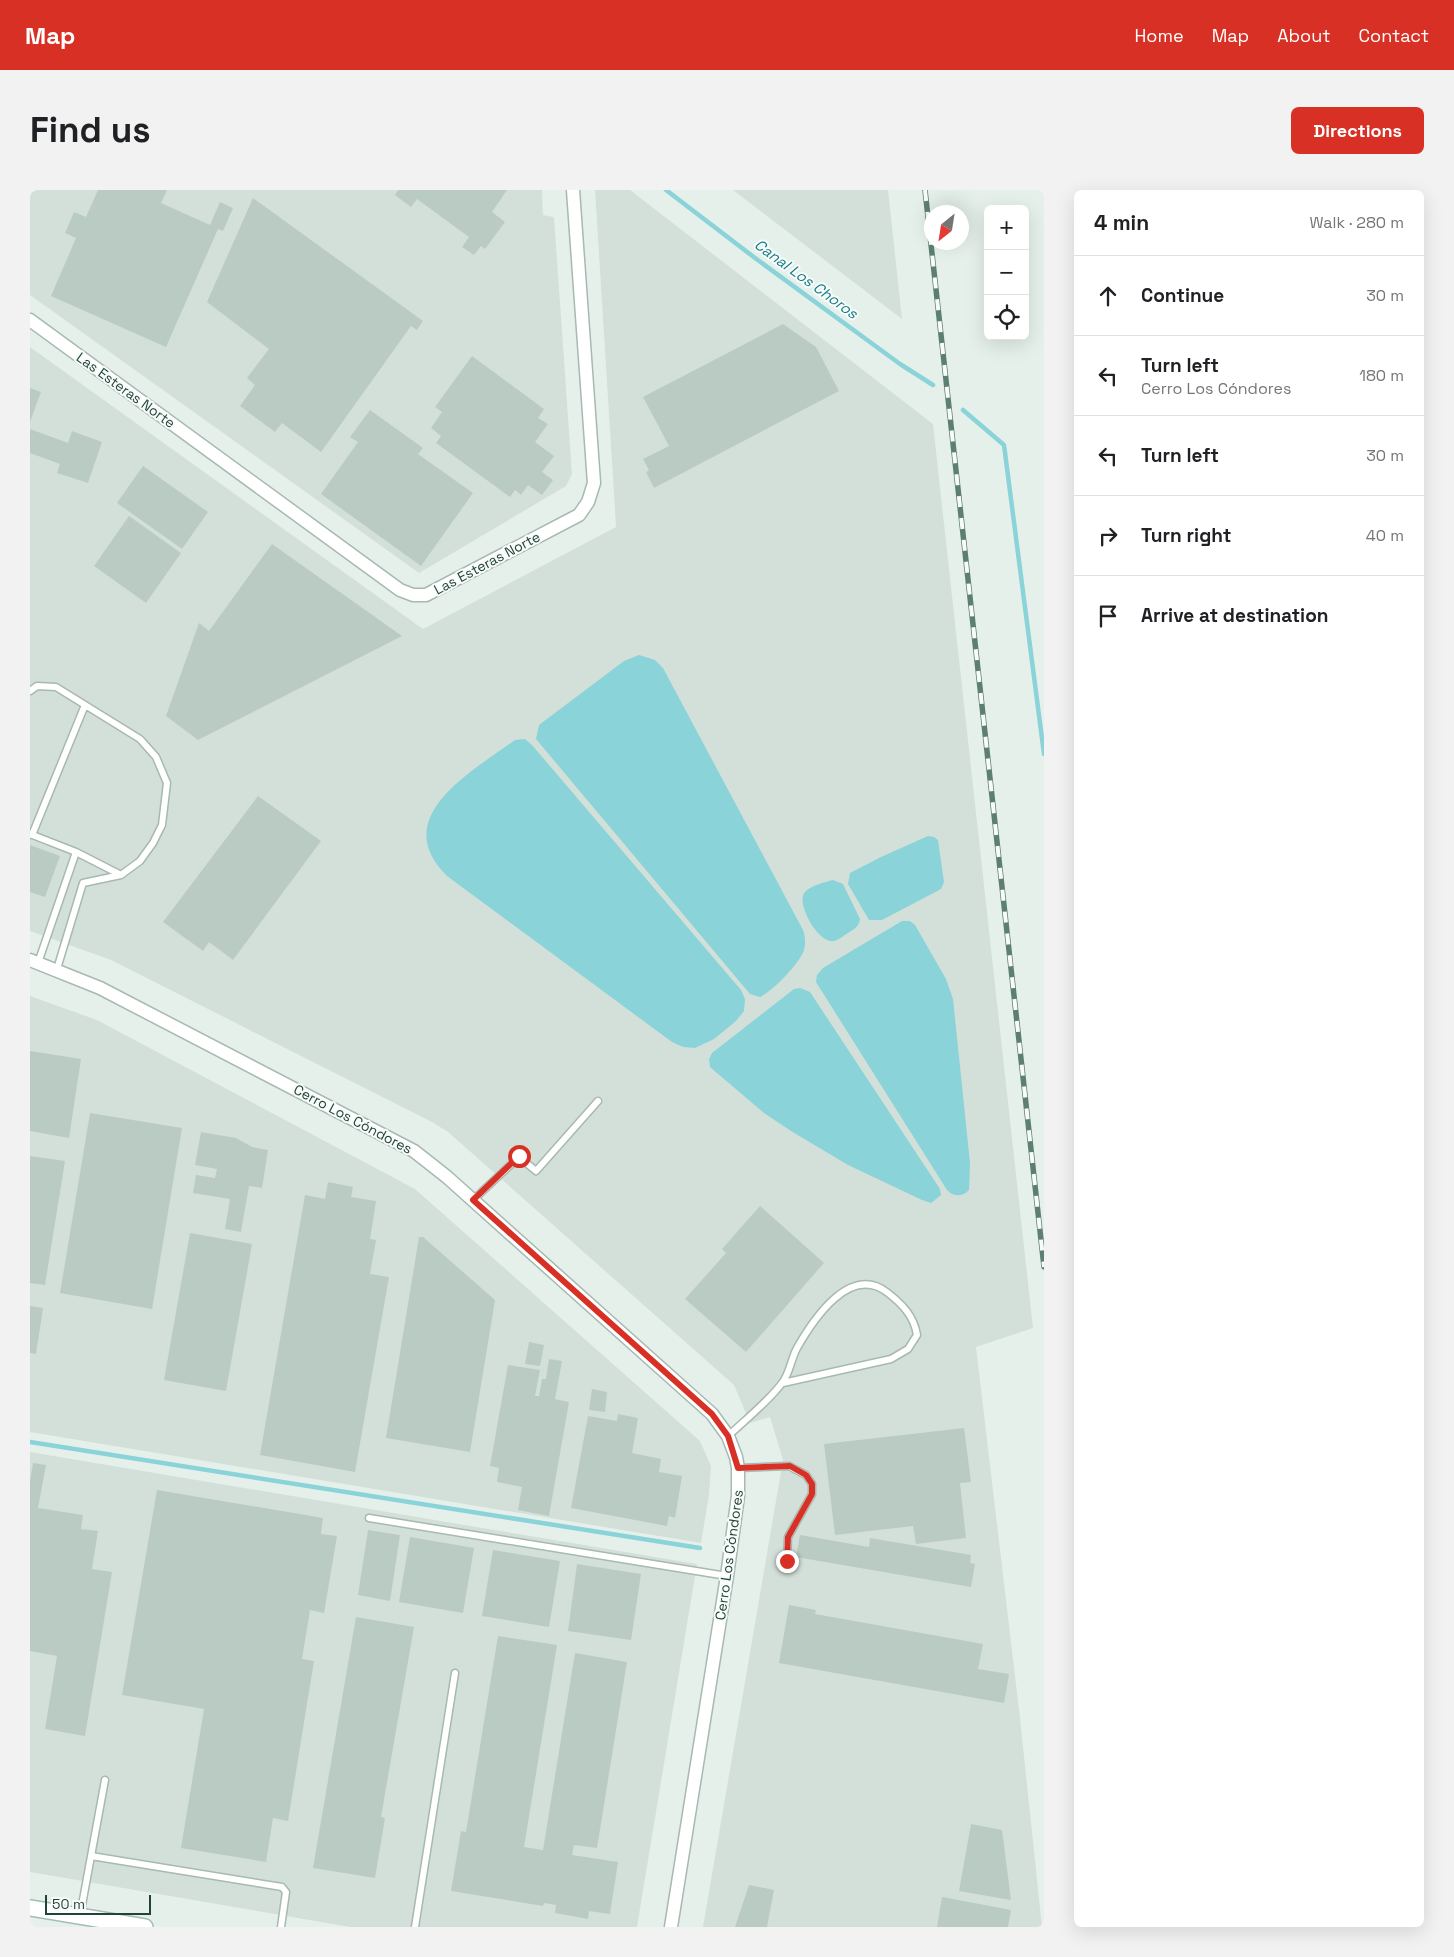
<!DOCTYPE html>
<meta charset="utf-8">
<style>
body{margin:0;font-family:"Space Grotesk",sans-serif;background:#f2f2f2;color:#202124}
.controls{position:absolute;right:15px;top:15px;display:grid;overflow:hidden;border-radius:8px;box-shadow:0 5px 20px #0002}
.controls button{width:45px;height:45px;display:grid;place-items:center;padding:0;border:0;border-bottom:1px solid #e0e0e0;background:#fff;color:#202124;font:25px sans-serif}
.compass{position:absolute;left:894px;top:15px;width:45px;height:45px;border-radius:50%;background:#fff;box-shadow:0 5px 20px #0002;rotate:210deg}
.scale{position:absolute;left:15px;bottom:12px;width:106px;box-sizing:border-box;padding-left:5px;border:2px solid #224438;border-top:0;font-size:14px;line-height:18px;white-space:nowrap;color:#224438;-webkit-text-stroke:4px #f7fbf9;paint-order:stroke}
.stop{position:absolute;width:15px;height:15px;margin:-11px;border:4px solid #d93025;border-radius:50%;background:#fff}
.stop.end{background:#d93025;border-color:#fff;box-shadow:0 1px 5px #0008}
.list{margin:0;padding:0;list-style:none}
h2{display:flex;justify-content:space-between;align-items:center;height:65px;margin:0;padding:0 20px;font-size:21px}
h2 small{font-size:16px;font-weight:400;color:#757577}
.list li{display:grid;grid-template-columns:32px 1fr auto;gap:15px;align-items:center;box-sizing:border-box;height:80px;padding:0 20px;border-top:1px solid #e0e0e0}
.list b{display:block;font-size:19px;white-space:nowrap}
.list p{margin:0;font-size:16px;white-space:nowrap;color:#757577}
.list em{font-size:16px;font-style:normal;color:#757577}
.icon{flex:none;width:28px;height:28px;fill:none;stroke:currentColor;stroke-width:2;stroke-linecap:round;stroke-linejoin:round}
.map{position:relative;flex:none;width:1014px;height:1737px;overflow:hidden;border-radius:8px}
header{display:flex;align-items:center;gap:30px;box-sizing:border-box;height:70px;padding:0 25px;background:#d93025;color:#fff}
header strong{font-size:24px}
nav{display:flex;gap:28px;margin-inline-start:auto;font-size:18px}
.intro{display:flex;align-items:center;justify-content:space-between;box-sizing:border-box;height:120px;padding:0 30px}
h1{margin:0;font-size:35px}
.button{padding:12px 22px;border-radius:8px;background:#d93025;color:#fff;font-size:18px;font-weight:700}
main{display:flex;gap:30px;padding:0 30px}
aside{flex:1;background:#fff;border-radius:8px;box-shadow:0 5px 20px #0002}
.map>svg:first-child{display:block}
.built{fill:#d3e0d9}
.water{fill:#89d3d9}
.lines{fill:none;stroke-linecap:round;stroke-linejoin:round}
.stream{stroke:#89d3d9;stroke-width:4.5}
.building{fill:#bacbc3}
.service-casing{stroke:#a7b9b1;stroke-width:9}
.minor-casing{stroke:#a7b9b1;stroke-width:15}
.secondary-casing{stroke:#a2bdb1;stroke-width:18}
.service{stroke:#fff;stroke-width:6}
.minor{stroke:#fff;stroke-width:12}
.secondary{stroke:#fff;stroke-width:15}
.rail-casing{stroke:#5d7f73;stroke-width:5.5}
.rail{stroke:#f7fbf9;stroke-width:4;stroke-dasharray:11;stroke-linecap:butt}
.route{stroke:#d93025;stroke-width:6}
.labels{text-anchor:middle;stroke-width:4;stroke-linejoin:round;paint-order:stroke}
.street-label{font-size:14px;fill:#224438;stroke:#f7fbf9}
.water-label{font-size:15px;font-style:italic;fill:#157d87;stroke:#f7fbf9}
</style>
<header>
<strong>Map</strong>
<nav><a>Home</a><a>Map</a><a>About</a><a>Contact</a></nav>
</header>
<div class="intro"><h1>Find us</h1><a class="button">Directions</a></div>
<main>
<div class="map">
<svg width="1014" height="1737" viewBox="0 0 1014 1737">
<rect width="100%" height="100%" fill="#e5f0ea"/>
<path class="built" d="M 0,0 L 512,0 L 513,25 L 524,27 L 542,284 L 536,296 L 389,383 L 0,105 Z
M 565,0 L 600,0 L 903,234 L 1003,1138 L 946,1157 L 990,1528 L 1012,1737 L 673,1737 L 753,1270 L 740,1227 L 720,1233 L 704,1195 L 418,942 L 402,932 L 81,770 L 0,741 L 0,157 L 393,439 L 586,337 Z
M 703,0 L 858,0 L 872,129 Z
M 0,806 L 67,830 L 385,999 L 670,1251 L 681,1276 L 679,1305 L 671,1353 L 0,1242 Z
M 0,1262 L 667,1374 L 607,1737 L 320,1737 L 0,1682 Z"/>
<path class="water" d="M 609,465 L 625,470 L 633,478 L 773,740 C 775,746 776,753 774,760 C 770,773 743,801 730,807 L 720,804 L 506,549 L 509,535 L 594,471 Z
M 495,549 L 502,555 L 711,800 L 715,809 L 714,821 L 706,831 L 684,849 L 665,858 L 653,857 L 642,852 L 417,686 C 357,627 443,581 485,550 Z
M 898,646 L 904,647 L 908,650 L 914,692 L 911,699 L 852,730 L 839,730 L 818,694 L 820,683 L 851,667 Z
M 803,690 L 813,694 L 830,729 C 829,737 824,739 818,743 C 814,745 809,750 804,751 C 788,754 765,712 775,702 C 780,696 795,692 803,690 Z
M 872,731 L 880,731 L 885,735 L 916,789 L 923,809 L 940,973 L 939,1000 C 933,1007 923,1007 917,1000 L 786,792 L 787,785 L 793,778 Z
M 770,798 L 780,802 L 910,999 L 911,1005 L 901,1013 L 892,1010 L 818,975 L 761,941 L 734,923 L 680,877 L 679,869 L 682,863 L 764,799 Z"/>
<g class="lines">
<path class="stream" d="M 636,0 L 725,68 L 870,174 L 903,195
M 933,220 L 974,255 L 1014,564
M 0,1252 L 670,1358"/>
</g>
<path class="building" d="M 68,0 L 137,0 L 131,13 L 180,35 L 190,12 L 203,18 L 193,41 L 188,39 L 136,157 L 21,106 L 46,48 L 35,43 L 44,22 L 56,27 Z
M 368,0 L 477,0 L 462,22 L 475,32 L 455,59 L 451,56 L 444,65 L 432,57 L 439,47 L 387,9 L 381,17 L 365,5 Z
M 223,8 L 393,131 L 387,140 L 381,136 L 291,262 L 252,233 L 245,242 L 210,216 L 225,195 L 217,188 L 239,159 L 177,112 Z
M 753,134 L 786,157 L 809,201 L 624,298 L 616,282 L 619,280 L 613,269 L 639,256 L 613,207 Z
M 442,166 L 514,219 L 508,228 L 518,234 L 505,252 L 524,266 L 512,282 L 523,290 L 512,305 L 498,295 L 491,305 L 485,300 L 480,307 L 406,253 L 411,246 L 401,238 L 412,222 L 405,217 Z
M 0,198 L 11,202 L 0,232 Z
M 340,220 L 393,258 L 388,264 L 443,303 L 391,376 L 291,304 L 328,252 L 320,247 Z
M 0,239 L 38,253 L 42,241 L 72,252 L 58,293 L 27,283 L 30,274 L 0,263 Z
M 113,276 L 178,322 L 152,359 L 87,313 Z
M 99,326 L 151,363 L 116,413 L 64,376 Z
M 242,354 L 372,446 L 168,550 L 136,526 L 169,433 L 179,441 Z
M 228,606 L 291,651 L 203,770 L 179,752 L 173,761 L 133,732 Z
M 0,655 L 30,666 L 15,707 L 0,702 Z
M 0,861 L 51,869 L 39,948 L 0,941 Z
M 60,923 L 152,938 L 122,1119 L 30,1103 Z
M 171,942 L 206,948 L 222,957 L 238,960 L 232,998 L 219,996 L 211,1042 L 195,1039 L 200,1009 L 163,1003 L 166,985 L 185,988 L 187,979 L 165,975 Z
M 0,966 L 35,971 L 15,1095 L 0,1093 Z
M 298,992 L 323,997 L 321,1007 L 346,1011 L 340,1049 L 346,1050 L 340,1084 L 359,1087 L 325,1282 L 230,1265 L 275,1005 L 295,1009 Z
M 730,1016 L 794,1073 L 716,1162 L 655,1109 L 696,1063 L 692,1059 Z
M 160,1043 L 222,1054 L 196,1201 L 134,1190 Z
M 389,1047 L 393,1047 L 465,1110 L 440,1262 L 356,1248 Z
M 0,1116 L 13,1118 L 6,1164 L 0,1163 Z
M 499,1152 L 514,1155 L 510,1176 L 495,1174 Z
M 519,1169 L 532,1171 L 525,1209 L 539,1212 L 519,1326 L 488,1320 L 492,1297 L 467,1292 L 469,1278 L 460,1276 L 478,1175 L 510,1180 L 505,1206 L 509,1206 L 512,1189 L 516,1189 Z
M 562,1199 L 577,1202 L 575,1222 L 559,1220 Z
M 588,1224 L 608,1228 L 602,1263 L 631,1269 L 629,1282 L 652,1286 L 645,1328 L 639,1326 L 637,1336 L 541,1318 L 558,1226 L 587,1231 Z
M 934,1238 L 941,1292 L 930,1293 L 936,1348 L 886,1354 L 883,1336 L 805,1345 L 794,1254 Z
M 3,1273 L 16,1275 L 8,1318 L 53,1325 L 51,1339 L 68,1341 L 62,1379 L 82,1382 L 55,1546 L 15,1539 L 27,1466 L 0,1461 L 0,1291 Z
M 127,1300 L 293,1328 L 291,1344 L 307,1346 L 294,1423 L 280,1420 L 272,1469 L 284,1471 L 258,1631 L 243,1628 L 236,1672 L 151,1658 L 174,1519 L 92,1505 Z
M 338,1340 L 370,1345 L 360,1411 L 328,1405 Z
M 770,1345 L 839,1357 L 840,1348 L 941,1365 L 940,1373 L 945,1374 L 941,1397 L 766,1367 Z
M 380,1347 L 444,1358 L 433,1423 L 369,1412 Z
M 463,1360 L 530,1371 L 519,1437 L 452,1426 Z
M 547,1374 L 611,1384 L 601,1450 L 538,1441 Z
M 759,1415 L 786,1420 L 785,1424 L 953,1454 L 948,1479 L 979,1484 L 974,1513 L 749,1473 Z
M 326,1427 L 384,1437 L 351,1627 L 355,1628 L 345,1688 L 283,1678 Z
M 468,1446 L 527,1455 L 494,1657 L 513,1660 L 545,1463 L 597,1472 L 567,1658 L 544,1655 L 542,1665 L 588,1672 L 580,1724 L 559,1721 L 558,1729 L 525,1723 L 526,1715 L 514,1713 L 513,1716 L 421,1701 L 431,1641 L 436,1642 Z
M 941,1634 L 972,1640 L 981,1710 L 929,1701 Z
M 719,1695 L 744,1700 L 737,1737 L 705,1737 Z
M 912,1707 L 981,1720 L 978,1737 L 907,1737 Z"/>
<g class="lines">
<g class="service-casing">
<path id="service" d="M 0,501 L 7,496 L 26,497 L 110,549 L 126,567 L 137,593 L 132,635 L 123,653 L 110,671 L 91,685 L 53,693 L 27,779
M 0,644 L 46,662 L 91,685
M 2,645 L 55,515
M 8,773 L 46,662
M 443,1010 L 489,967 L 506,981 L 568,911
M 698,1246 C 713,1232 741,1209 752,1193 C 760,1183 761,1169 767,1158 C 783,1130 820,1073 858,1103 C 872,1114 884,1126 887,1145 L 878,1159 L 861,1169 L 753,1193
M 708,1278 L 759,1276 L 776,1285 L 782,1294 L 782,1304 L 758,1347 L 757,1371
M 339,1328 L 697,1386
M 61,1666 L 252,1697 L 256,1702 L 251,1737
M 50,1726 L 75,1590
M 385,1737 L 425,1483"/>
</g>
<g class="minor-casing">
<path id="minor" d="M 0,130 L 370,400 L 383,405 L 396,405 L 549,325 L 558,312 L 564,293 L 543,0
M 0,770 L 70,798 L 384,961 L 417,987 L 682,1224 L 698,1246 L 706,1267 L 708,1278 L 708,1306 L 697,1386 L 641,1737"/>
</g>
<g class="secondary-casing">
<path id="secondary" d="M 0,1718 L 115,1737"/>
</g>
<use href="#service" class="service"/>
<use href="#minor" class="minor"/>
<use href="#secondary" class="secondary"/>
<g class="rail-casing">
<path id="rail" d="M 895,0 L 1014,1077"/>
</g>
<use href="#rail" class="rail"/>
</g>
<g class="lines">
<path class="route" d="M 489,966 L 443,1010 L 682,1224 L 698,1246 L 708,1278 L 760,1276 L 776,1285 L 782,1294 L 782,1304 L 758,1347 L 757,1371"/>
</g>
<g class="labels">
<g class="street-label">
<text transform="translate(96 200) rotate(36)" y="5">Las Esteras Norte</text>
<text transform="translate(457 373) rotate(-28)" y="5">Las Esteras Norte</text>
<text transform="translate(323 929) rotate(28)" y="5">Cerro Los Cóndores</text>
<text transform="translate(699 1365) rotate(-82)" y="5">Cerro Los Cóndores</text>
</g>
<g class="water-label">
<text transform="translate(776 89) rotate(36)" y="5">Canal Los Choros</text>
</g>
</g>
</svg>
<div class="controls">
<button>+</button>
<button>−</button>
<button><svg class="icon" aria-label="locate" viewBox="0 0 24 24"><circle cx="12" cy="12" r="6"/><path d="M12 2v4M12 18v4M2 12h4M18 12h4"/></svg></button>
</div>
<svg class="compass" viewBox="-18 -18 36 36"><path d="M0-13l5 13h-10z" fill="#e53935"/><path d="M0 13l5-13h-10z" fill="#757577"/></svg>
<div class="scale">50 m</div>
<div class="stop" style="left:489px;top:966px"></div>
<div class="stop end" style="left:757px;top:1371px"></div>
</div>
<aside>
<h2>4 min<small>Walk · 280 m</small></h2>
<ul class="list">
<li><svg class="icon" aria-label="ahead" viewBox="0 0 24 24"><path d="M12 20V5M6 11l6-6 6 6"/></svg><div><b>Continue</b></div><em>30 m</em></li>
<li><svg class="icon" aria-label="left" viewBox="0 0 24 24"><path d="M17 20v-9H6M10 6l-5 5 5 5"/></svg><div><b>Turn left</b><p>Cerro Los Cóndores</p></div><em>180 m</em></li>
<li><svg class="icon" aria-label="left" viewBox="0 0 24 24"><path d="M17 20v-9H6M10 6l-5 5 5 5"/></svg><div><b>Turn left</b></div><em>30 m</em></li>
<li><svg class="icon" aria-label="right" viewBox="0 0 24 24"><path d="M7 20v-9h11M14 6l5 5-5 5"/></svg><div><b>Turn right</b></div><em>40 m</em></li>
<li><svg class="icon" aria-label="arrive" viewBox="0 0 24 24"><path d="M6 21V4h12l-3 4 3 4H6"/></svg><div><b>Arrive at destination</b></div></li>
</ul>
</aside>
</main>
